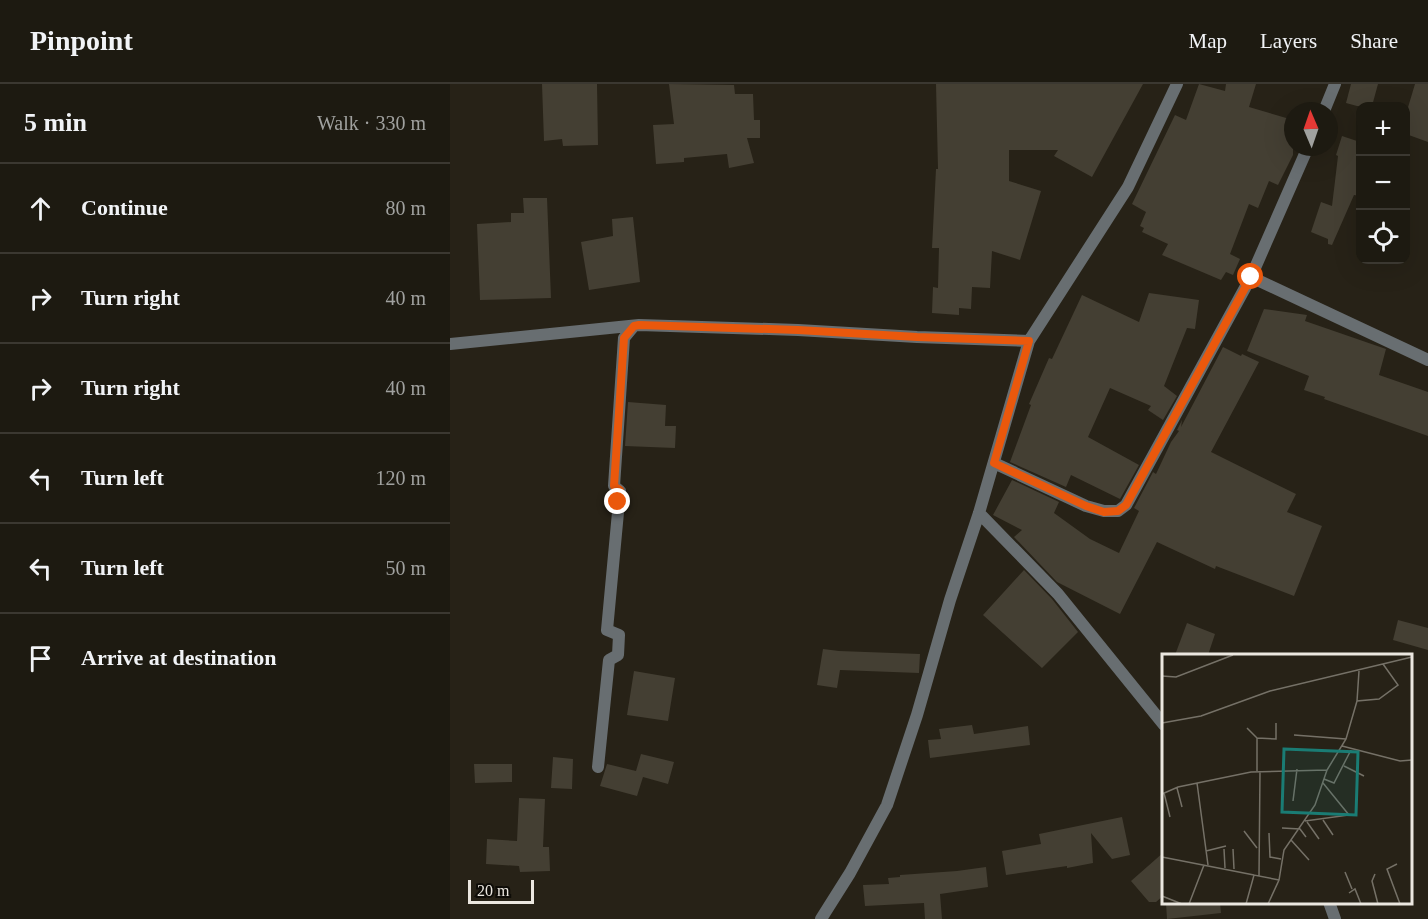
<!DOCTYPE html>
<meta charset="utf-8">
<style>
body{margin:0;font-family:"Times New Roman",serif;background:#2a271f;color:#f1f3f6}
.controls{position:absolute;right:18px;top:18px;display:grid;overflow:hidden;border-radius:12px;box-shadow:0 6px 24px #0002}
.controls button{width:54px;height:54px;display:grid;place-items:center;padding:0;border:0;border-bottom:2px solid #3b3831;background:#1d1a11;color:#f1f3f6;font:30px sans-serif}
.compass{position:absolute;left:834px;top:18px;width:54px;height:54px;border-radius:50%;background:#1d1a11;box-shadow:0 6px 24px #0002;rotate:358deg}
.scale{position:absolute;left:18px;bottom:15px;width:66px;box-sizing:border-box;padding-left:6px;border:3px solid #ebe7e0;border-top:0;font-size:16px;line-height:21px;white-space:nowrap;color:#ebe7e0;-webkit-text-stroke:4px #0e0c07;paint-order:stroke}
.stop{position:absolute;width:18px;height:18px;margin:-14px;border:4px solid #ea580c;border-radius:50%;background:#fff}
.stop.end{background:#ea580c;border-color:#fff;box-shadow:0 2px 6px #0008}
.list{margin:0;padding:0;list-style:none}
h2{display:flex;justify-content:space-between;align-items:center;height:78px;margin:0;padding:0 24px;font-size:26px}
h2 small{font-size:20px;font-weight:400;color:#a0a19f}
.list li{display:grid;grid-template-columns:39px 1fr auto;gap:18px;align-items:center;box-sizing:border-box;height:90px;padding:0 24px;border-top:2px solid #3b3831}
.list b{display:block;font-size:22px;white-space:nowrap}
.list em{font-size:20px;font-style:normal;color:#a0a19f}
.icon{flex:none;width:33px;height:33px;fill:none;stroke:currentColor;stroke-width:2;stroke-linecap:round;stroke-linejoin:round}
.map{position:relative;flex:none;width:978px;height:835px;overflow:hidden}
header{display:flex;align-items:center;gap:36px;box-sizing:border-box;height:84px;padding:0 30px;background:#1d1a11;border-bottom:2px solid #3b3831}
header strong{font-size:28px}
nav{display:flex;gap:33px;margin-inline-start:auto;font-size:21px}
main{display:flex}
aside{flex:1;background:#1d1a11}
.map>svg:first-child{display:block}
.building{fill:#443f33}
.lines{fill:none;stroke-linecap:round;stroke-linejoin:round}
.minor{stroke:#686e71;stroke-width:12}
.route{stroke:#ea580c;stroke-width:8}
.inset-road{fill:none;stroke:#757167;stroke-width:1.5}
.view{fill:#1a7c74;fill-opacity:0.15;stroke:#1a7c74;stroke-width:3}
.inset-edge{fill:none;stroke:#ebe7e0;stroke-width:3}
</style>
<header>
<strong>Pinpoint</strong>
<nav><a>Map</a><a>Layers</a><a>Share</a></nav>
</header>
<main>
<aside>
<h2>5 min<small>Walk · 330 m</small></h2>
<ul class="list">
<li><svg class="icon" aria-label="ahead" viewBox="0 0 24 24"><path d="M12 20V5M6 11l6-6 6 6"/></svg><div><b>Continue</b></div><em>80 m</em></li>
<li><svg class="icon" aria-label="right" viewBox="0 0 24 24"><path d="M7 20v-9h11M14 6l5 5-5 5"/></svg><div><b>Turn right</b></div><em>40 m</em></li>
<li><svg class="icon" aria-label="right" viewBox="0 0 24 24"><path d="M7 20v-9h11M14 6l5 5-5 5"/></svg><div><b>Turn right</b></div><em>40 m</em></li>
<li><svg class="icon" aria-label="left" viewBox="0 0 24 24"><path d="M17 20v-9H6M10 6l-5 5 5 5"/></svg><div><b>Turn left</b></div><em>120 m</em></li>
<li><svg class="icon" aria-label="left" viewBox="0 0 24 24"><path d="M17 20v-9H6M10 6l-5 5 5 5"/></svg><div><b>Turn left</b></div><em>50 m</em></li>
<li><svg class="icon" aria-label="arrive" viewBox="0 0 24 24"><path d="M6 21V4h12l-3 4 3 4H6"/></svg><div><b>Arrive at destination</b></div></li>
</ul>
</aside>
<div class="map">
<svg width="978" height="835" viewBox="0 0 978 835">
<rect width="100%" height="100%" fill="#272217"/>
<path class="building" d="M 92,0 L 147,0 L 148,61 L 113,62 L 112,55 L 94,57 Z
M 219,0 L 284,1 L 285,10 L 303,10 L 304,36 L 310,36 L 310,54 L 297,54 L 304,79 L 279,84 L 277,70 L 234,74 L 234,78 L 206,80 L 203,41 L 224,40 Z
M 486,0 L 693,0 L 642,93 L 604,72 L 608,66 L 559,66 L 559,97 L 591,107 L 570,176 L 542,167 L 540,204 L 522,203 L 521,225 L 509,224 L 509,231 L 482,229 L 483,203 L 488,204 L 489,164 L 482,164 L 486,85 L 488,85 Z
M 749,0 L 775,7 L 776,0 L 806,0 L 799,23 L 843,36 L 843,71 L 828,101 L 819,97 L 808,124 L 799,120 L 780,170 L 790,175 L 783,191 L 776,188 L 771,196 L 712,171 L 718,160 L 692,148 L 694,144 L 690,142 L 696,128 L 682,120 L 725,31 L 736,36 Z
M 901,0 L 928,0 L 922,22 L 907,22 L 896,19 Z
M 965,0 L 978,0 L 978,58 L 956,50 L 956,30 Z
M 892,52 L 910,58 L 910,112 L 904,111 L 882,161 L 878,160 L 878,155 L 861,148 L 871,118 L 882,122 L 888,72 L 886,71 Z
M 73,114 L 97,114 L 101,214 L 30,216 L 27,140 L 61,138 L 61,129 L 74,129 Z
M 183,133 L 190,198 L 139,206 L 131,158 L 163,152 L 162,135 Z
M 699,209 L 749,216 L 745,245 L 737,244 L 714,302 L 727,312 L 713,336 L 698,326 L 701,322 L 660,304 L 638,353 L 689,381 L 670,415 L 621,391 L 616,403 L 560,378 L 581,321 L 579,320 L 599,274 L 602,275 L 632,211 L 689,238 Z
M 814,225 L 857,231 L 855,237 L 936,265 L 929,291 L 978,308 L 978,352 L 874,315 L 875,313 L 854,306 L 859,292 L 797,267 Z
M 773,263 L 791,272 L 792,270 L 809,278 L 761,368 L 846,410 L 837,428 L 872,442 L 844,512 L 766,482 L 765,485 L 707,458 L 670,530 L 607,498 L 564,453 L 572,446 L 543,431 L 562,396 L 609,418 L 604,429 L 640,455 L 669,469 L 689,427 L 684,424 L 703,388 L 706,390 L 721,358 L 729,347 L 727,346 L 732,336 L 731,343 Z
M 178,318 L 216,321 L 215,342 L 226,342 L 225,364 L 175,362 Z
M 574,486 L 602,515 L 628,548 L 592,584 L 533,531 Z
M 948,536 L 978,544 L 978,566 L 943,556 Z
M 737,539 L 765,550 L 758,571 L 725,571 Z
M 373,565 L 389,567 L 470,570 L 469,589 L 390,586 L 387,604 L 367,601 Z
M 184,587 L 225,594 L 218,637 L 177,631 Z
M 522,641 L 524,650 L 578,642 L 580,661 L 480,674 L 478,656 L 491,655 L 489,645 Z
M 191,670 L 224,678 L 218,700 L 193,693 L 187,712 L 150,702 L 157,680 L 186,687 Z
M 103,673 L 123,675 L 122,705 L 101,704 Z
M 24,680 L 62,680 L 62,698 L 25,699 Z
M 69,714 L 95,715 L 93,763 L 99,763 L 100,787 L 70,788 L 69,782 L 36,780 L 37,755 L 67,757 Z
M 672,733 L 680,771 L 662,775 L 641,749 L 643,779 L 617,784 L 617,782 L 556,791 L 552,767 L 591,760 L 589,750 Z
M 714,768 L 714,811 L 706,818 L 699,818 L 681,797 Z
M 536,783 L 538,803 L 490,810 L 492,835 L 475,835 L 474,819 L 415,822 L 413,801 L 439,800 L 438,794 L 450,793 L 450,791 L 507,787 Z
M 716,819 L 770,819 L 771,829 L 717,835 Z"/>
<g class="lines">
<path class="minor" d="M 874,27 L 885,0
M 801,193 L 978,276
M 0,260 L 189,241 L 348,246 L 467,253 L 579,257
M 544,379 L 636,422 L 654,427 L 668,427 L 676,421 L 801,193 L 858,63
M 529,429 L 608,510 L 714,641
M 148,683 L 159,576 L 168,571 L 169,551 L 157,546 L 170,407 L 164,402 L 174,254 L 184,242
M 879,818 L 885,835
M 371,835 L 400,789 L 437,721 L 467,631 L 500,516 L 529,429 L 579,257 L 678,103 L 727,0"/>
</g>
<g class="lines">
<path class="route" d="M 168,418 L 170,406 L 164,402 L 174,254 L 184,242 L 189,241 L 348,246 L 467,253 L 579,257 L 544,379 L 636,422 L 654,428 L 668,427 L 676,421 L 801,193"/>
</g>
<g transform="translate(712 570)">
<rect width="250" height="250" fill="#272217"/>
<path class="inset-road" d="M 0,22 L 14,23 L 71,1M 195,47 L 197,17M 0,69 L 39,62 L 108,37 L 250,3M 85,74 L 95,84 L 95,117M 132,81 L 184,85M 95,84 L 114,85 L 114,69M 180,92 L 238,107 L 250,106M 182,112 L 202,122M 162,125 L 172,129 L 190,94M 35,129 L 46,211M 15,134 L 20,153M 2,139 L 8,163M 0,140 L 16,133 L 89,118 L 165,116M 131,147 L 135,115M 161,166 L 171,181M 143,167 L 187,161 L 161,129M 145,168 L 157,185M 120,174 L 138,175 L 144,183M 82,177 L 95,194M 107,179 L 108,203 L 119,205M 129,186 L 147,206M 62,195 L 63,214M 71,195 L 72,215M 44,197 L 64,192M 0,203 L 92,221M 235,210 L 225,215 L 238,250M 183,218 L 190,235M 213,220 L 210,227 L 216,250M 97,222 L 98,117M 187,239 L 193,235 L 199,250M 0,242 L 20,250M 27,250 L 42,211M 84,250 L 92,221 L 117,226M 106,250 L 117,226 L 122,196 L 153,151 L 165,116 L 184,85 L 195,47 L 217,45 L 236,31 L 221,10"/>
<path class="view" d="M 122,95 L 196,98 L 194,161 L 120,158 Z"/>
<rect width="250" height="250" class="inset-edge"/>
</g>
</svg>
<div class="controls">
<button>+</button>
<button>−</button>
<button><svg class="icon" aria-label="locate" viewBox="0 0 24 24"><circle cx="12" cy="12" r="6"/><path d="M12 2v4M12 18v4M2 12h4M18 12h4"/></svg></button>
</div>
<svg class="compass" viewBox="-18 -18 36 36"><path d="M0-13l5 13h-10z" fill="#e53935"/><path d="M0 13l5-13h-10z" fill="#a0a19f"/></svg>
<div class="scale">20 m</div>
<div class="stop" style="left:801px;top:193px"></div>
<div class="stop end" style="left:168px;top:418px"></div>
</div>
</main>
